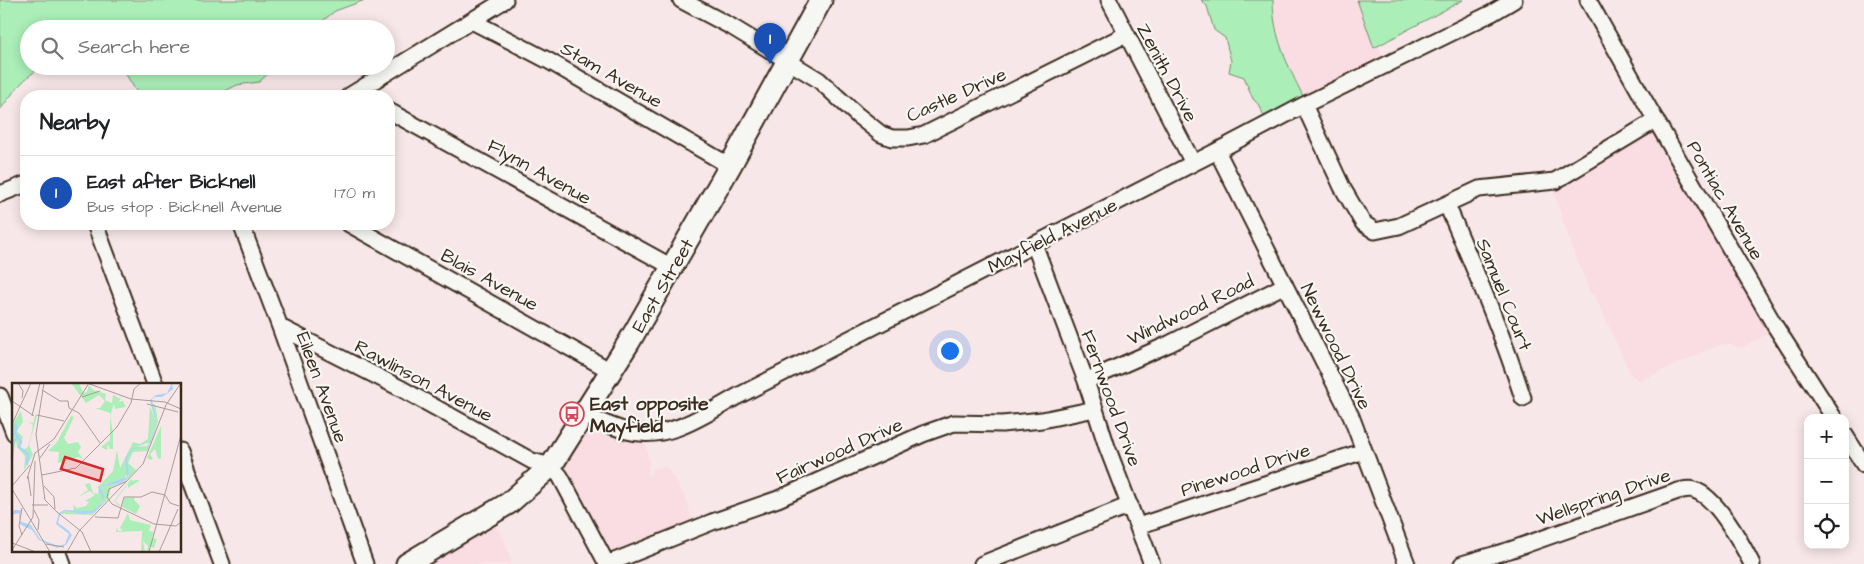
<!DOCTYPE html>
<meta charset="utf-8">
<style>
body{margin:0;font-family:"Architects Daughter",sans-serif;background:#f2f2f2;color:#202124}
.controls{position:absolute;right:15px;bottom:15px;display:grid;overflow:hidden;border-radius:10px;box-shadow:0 2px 12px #0003}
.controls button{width:45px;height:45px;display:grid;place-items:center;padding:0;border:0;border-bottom:1px solid #e0e0e0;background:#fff;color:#202124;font:25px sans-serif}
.you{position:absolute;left:949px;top:350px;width:18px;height:18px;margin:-12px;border:4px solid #fff;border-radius:50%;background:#1a73e8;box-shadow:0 0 0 8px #1a73e833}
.badge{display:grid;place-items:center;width:32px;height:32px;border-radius:50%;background:#2563eb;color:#fff;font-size:16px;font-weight:700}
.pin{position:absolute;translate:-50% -41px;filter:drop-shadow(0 1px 2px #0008)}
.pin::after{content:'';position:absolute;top:26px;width:18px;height:15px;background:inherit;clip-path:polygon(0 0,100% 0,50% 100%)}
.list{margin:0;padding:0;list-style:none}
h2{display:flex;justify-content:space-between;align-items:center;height:65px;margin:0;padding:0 20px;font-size:21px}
h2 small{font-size:16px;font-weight:400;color:#757577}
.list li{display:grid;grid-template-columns:32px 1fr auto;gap:15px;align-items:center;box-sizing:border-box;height:75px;padding:0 20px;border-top:1px solid #e0e0e0}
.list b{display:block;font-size:19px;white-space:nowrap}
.list p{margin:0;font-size:16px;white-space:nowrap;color:#757577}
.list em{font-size:16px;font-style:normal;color:#757577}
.icon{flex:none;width:28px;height:28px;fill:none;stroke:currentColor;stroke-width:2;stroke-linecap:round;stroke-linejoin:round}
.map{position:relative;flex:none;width:1864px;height:564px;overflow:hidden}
.search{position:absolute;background:#fff;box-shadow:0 2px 12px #0003;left:20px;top:20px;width:375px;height:55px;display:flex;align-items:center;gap:12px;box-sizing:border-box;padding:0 18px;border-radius:28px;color:#757577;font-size:19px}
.panel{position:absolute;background:#fff;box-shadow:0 2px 12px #0003;left:20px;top:90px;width:375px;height:140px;border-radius:20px}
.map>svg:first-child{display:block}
.built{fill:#fadce3}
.green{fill:#abeeb8;stroke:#738c6b}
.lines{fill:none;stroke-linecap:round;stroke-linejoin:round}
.street-casing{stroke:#3b2a1e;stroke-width:19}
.secondary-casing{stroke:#3b2a1e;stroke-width:25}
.street{stroke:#f6f6f2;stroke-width:15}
.secondary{stroke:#f6f6f2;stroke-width:21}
.labels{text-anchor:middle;stroke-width:4.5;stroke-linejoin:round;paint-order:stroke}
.street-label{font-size:19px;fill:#3b2a1e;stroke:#f6f6f2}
.poi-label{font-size:19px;font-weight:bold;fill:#3b2a1e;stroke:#f6f6f2;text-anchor:start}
.inset-river{fill:none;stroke:#add4f7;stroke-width:2.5}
.inset-road{fill:none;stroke:#ac9b98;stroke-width:1}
.view{fill:#d62828;fill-opacity:0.15;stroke:#d62828;stroke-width:2.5}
.inset-edge{fill:none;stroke:#3b2a1e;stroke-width:2.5}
</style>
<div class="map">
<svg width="1864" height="564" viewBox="0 0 1864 564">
<rect width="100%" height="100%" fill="#f8e7e9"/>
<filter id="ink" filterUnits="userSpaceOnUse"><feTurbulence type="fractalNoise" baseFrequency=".02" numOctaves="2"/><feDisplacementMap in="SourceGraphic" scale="10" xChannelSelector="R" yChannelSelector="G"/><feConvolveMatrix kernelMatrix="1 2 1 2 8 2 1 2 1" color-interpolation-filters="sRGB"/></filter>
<g filter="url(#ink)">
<path class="built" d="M 1273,0 L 1375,0 L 1374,34 L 1385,63 L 1304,98 L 1290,70 L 1276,36 Z
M 1658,125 L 1778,329 L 1751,342 L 1744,347 L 1722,344 L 1639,381 L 1630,373 L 1594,294 L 1591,295 L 1569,239 L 1553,190 Z
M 582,415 L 644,439 L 649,461 L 648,476 L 651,474 L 652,469 L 667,467 L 687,501 L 694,527 L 613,561 L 555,457 Z
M 489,516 L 506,543 L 512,564 L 404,564 Z"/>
<path class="green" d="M 0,0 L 365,0 L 335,11 L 312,29 L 29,29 L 29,66 L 44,66 C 25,75 12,94 0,110 Z
M 1201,0 L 1273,0 C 1273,37 1288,66 1304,98 L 1268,123 L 1258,104 L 1253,99 L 1244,77 L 1229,72 L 1231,61 L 1225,38 L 1214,30 L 1207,6 Z
M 1357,0 L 1463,0 L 1374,48 Z
M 121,66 L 276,66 L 259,82 L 237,85 L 215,96 L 139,96 Z"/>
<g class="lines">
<g class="street-casing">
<path id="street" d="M 681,0 L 732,27 L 819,80 L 857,115 L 881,134 L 892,138 L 908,138 L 924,135 L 1125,35
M 1109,0 L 1193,163
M 1588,0 L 1647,105 L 1775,326 L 1834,418
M 472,21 L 549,61 L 730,166
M 349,96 L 505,0
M 1304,105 L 1342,187 L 1363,223 L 1375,231 L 1399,226 L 1479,189 L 1555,181 L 1656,120
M 389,111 L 672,267
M 1217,151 L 1351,416 L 1407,564
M 0,194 L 26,184
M 1447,205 C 1474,268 1502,332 1523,398
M 95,224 L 155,384
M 241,224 L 280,327 L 365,564
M 349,224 L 611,371
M 1034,244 L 1086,381 L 1107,447 L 1152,564
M 280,327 L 402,389 L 532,461 L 551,466 L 560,476 L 607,564
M 1086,381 L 1169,344 L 1285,285
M 0,396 L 14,433
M 583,415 C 598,420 612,427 627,431 C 668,442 704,415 738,396 L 1217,151 L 1304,105 L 1492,13 L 1514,0
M 1845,435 L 1864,465
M 180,451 L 222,564
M 1138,526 L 1364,451
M 57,550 L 62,564
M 607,564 L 712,522 L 778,499 L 923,434 L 954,423 L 1002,424 L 1042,420 L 1095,409
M 982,564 L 1130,505
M 1462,564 L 1510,550 L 1678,491 C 1683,490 1689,488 1694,490 C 1716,496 1742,544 1752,564"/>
</g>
<g class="secondary-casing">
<path id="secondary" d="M 407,564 L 509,503 L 551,466 L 629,342 L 730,166 L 821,0"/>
</g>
<use href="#street" class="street"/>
<use href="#secondary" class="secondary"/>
</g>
</g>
<defs>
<g id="bus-ring" transform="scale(1.25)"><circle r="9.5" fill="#f6f6f2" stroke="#d1495b" stroke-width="1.5"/><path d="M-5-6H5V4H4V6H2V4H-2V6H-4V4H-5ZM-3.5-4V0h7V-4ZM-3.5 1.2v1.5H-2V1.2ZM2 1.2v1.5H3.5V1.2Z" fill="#d1495b"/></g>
</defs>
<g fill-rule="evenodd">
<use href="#bus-ring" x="572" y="414"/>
</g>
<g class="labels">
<g class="street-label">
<text transform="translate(1168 72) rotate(62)" y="7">Zenith Drive</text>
<text transform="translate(612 74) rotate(30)" y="7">Stam Avenue</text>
<text transform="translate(956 94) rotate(-24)" y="7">Castle Drive</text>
<text transform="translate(540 171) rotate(29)" y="7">Flynn Avenue</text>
<text transform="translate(1726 200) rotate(60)" y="7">Pontiac Avenue</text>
<text transform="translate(1052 235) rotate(-27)" y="7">Mayfield Avenue</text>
<text transform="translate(490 279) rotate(29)" y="7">Blais Avenue</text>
<text transform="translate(662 285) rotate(-60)" y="7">East Street</text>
<text transform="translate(1505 294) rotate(68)" y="7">Samuel Court</text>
<text transform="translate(1190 309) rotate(-26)" y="7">Windwood Road</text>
<text transform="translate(1337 346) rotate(64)" y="7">Newwood Drive</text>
<text transform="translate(424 380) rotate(28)" y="7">Rawlinson Avenue</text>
<text transform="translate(323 387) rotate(70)" y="7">Eileen Avenue</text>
<text transform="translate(1112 398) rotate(70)" y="7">Fernwood Drive</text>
<text transform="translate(839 450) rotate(-24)" y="7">Fairwood Drive</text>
<text transform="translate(1245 469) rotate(-18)" y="7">Pinewood Drive</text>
<text transform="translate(1603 496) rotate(-19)" y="7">Wellspring Drive</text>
</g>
<g class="poi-label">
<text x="590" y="410">East opposite<tspan x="590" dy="22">Mayfield</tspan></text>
</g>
</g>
<g transform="translate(12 383)">
<rect width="169" height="169" fill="#f8e7e9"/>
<path d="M 59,0 L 67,0 L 71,10 L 75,9 L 77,2 L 81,7 L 94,11 L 93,17 L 100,20 L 101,12 L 109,16 L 106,19 L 111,18 L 114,24 L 103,26 L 102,21 L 98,33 L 101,50 L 101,66 L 98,66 L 96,61 L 95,67 L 89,64 L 98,57 L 98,30 L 83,25 L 88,25 L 93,18 L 87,12 L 74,20 ZM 141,21 L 143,21 L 146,38 L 140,58 L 136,68 L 121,69 L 116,80 L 124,87 L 116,96 L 109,100 L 99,104 L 96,116 L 80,132 L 49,131 L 52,128 L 71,131 L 82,130 L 90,122 L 91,117 L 82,128 L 75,130 L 62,128 L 61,122 L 65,125 L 74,123 L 77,119 L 73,118 L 83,112 L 78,108 L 66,114 L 76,107 L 73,101 L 78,100 L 81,110 L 86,111 L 87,104 L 109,100 L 115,96 L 117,92 L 117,89 L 110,98 L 97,100 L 85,105 L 101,88 L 105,67 L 108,85 L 121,59 L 128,61 L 136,56 L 138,23 L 143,37 L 138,59 L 125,64 L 137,63 L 144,38 ZM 9,28 L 11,39 L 5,48 L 11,54 L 8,64 L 11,67 L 16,64 L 19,53 L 21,42 L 17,39 L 21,40 L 24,30 L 25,33 L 17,62 L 21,72 L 12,87 L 13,73 L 5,64 L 4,57 L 0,79 L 0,41 ZM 59,33 L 62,34 L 52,55 L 56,61 L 66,59 L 69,64 L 66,69 L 72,77 L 67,74 L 46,80 L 47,69 L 36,68 L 45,59 ZM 149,43 L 149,75 L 146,76 L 143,66 L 138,71 L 141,76 L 138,77 L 135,75 ZM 119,96 L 121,98 L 124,97 L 127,97 L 127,98 L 116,105 L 116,101 L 103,118 L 110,124 L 112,115 L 123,114 L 122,117 L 128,123 L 124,131 L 106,122 L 102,118 ZM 116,130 L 118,137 L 139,142 L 137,148 L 142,149 L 140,155 L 145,156 L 142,165 L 138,163 L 137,169 L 135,169 L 136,163 L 131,158 L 133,169 L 129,168 L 130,148 L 104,149 L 105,144 L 106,148 L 111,148 L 108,145 Z" fill="#abeeb8"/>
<path d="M 160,0 L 161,6 L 156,10 L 150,14 L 143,14 L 140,16 L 144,38 L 139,58 L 136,63 L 121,66 L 115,75 L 117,91 L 115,96 L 109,100 L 87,104 L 91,109 L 92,115 L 90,122 L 82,130 L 71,131 L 52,128 L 48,132 L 46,140 L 56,147 L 60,152 L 54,162 L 45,165 L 27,157 L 20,147 L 9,142 L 7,139 L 7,130 L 0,132 L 2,127 L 9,127 L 7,138 L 19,142 L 28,156 L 46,163 L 53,161 L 57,151 L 44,141 L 47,130 L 52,127 L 81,128 L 91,118 L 86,104 L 115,94 L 113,75 L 121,65 L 135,63 L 139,56 L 143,37 L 138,17 L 144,12 L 155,10 Z" fill="#add4f7"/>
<path class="inset-river" d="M 4,41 L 3,50 L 9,59 L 7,64 L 16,71 L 15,82M 0,76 L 1,60 L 5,55"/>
<path class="inset-road" d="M 6,0 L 11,8 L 10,15M 32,0 L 24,51 L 33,117 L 46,130M 75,0 L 119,16 L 153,19 L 169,26M 30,7 L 48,18 L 56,18 L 57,25 L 67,30 L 88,60M 70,14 L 88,8M 0,18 L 22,33M 135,21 L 166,29M 25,32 L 52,38M 20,33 L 28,0M 0,41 L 19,0M 28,75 L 38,61M 30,92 L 64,85 L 105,44 L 119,20 L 122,6 L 129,0M 16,93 L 19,113M 15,96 L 23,70 L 42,56 L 77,0M 115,98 L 97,106 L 95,114 L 100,121 L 142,141 L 164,143 L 169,139M 0,103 L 18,82M 32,103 L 42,114 L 43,126M 0,106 L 38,169M 20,122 L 36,122M 10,125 L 7,143 L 10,152M 22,127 L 27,137 L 26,147M 45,129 L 70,149 L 79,169M 83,134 L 106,135 L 112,114 L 129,114 L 140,109 L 153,112 L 158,120 L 167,123M 0,160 L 24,169M 34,161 L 52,164M 0,167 L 21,134 L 23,78M 55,169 L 67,148 L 131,81 L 154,22 L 169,0M 137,169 L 169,52M 147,169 L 166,126"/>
<path class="view" d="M 53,74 L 91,86 L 88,98 L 49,86 Z"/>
<rect width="169" height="169" class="inset-edge"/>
</g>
</svg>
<div class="controls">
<button>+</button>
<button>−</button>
<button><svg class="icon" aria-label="locate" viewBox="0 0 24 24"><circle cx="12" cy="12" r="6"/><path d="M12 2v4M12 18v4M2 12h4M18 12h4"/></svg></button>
</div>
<div class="you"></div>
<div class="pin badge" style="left:770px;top:64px;background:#1a4fb4">1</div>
<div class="search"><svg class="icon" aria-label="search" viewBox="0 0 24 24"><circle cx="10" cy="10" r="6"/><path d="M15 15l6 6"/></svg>Search here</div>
<section class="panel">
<h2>Nearby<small></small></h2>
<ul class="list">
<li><span class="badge" style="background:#1a4fb4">1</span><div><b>East after Bicknell</b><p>Bus stop · Bicknell Avenue</p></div><em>170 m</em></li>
</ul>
</section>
</div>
